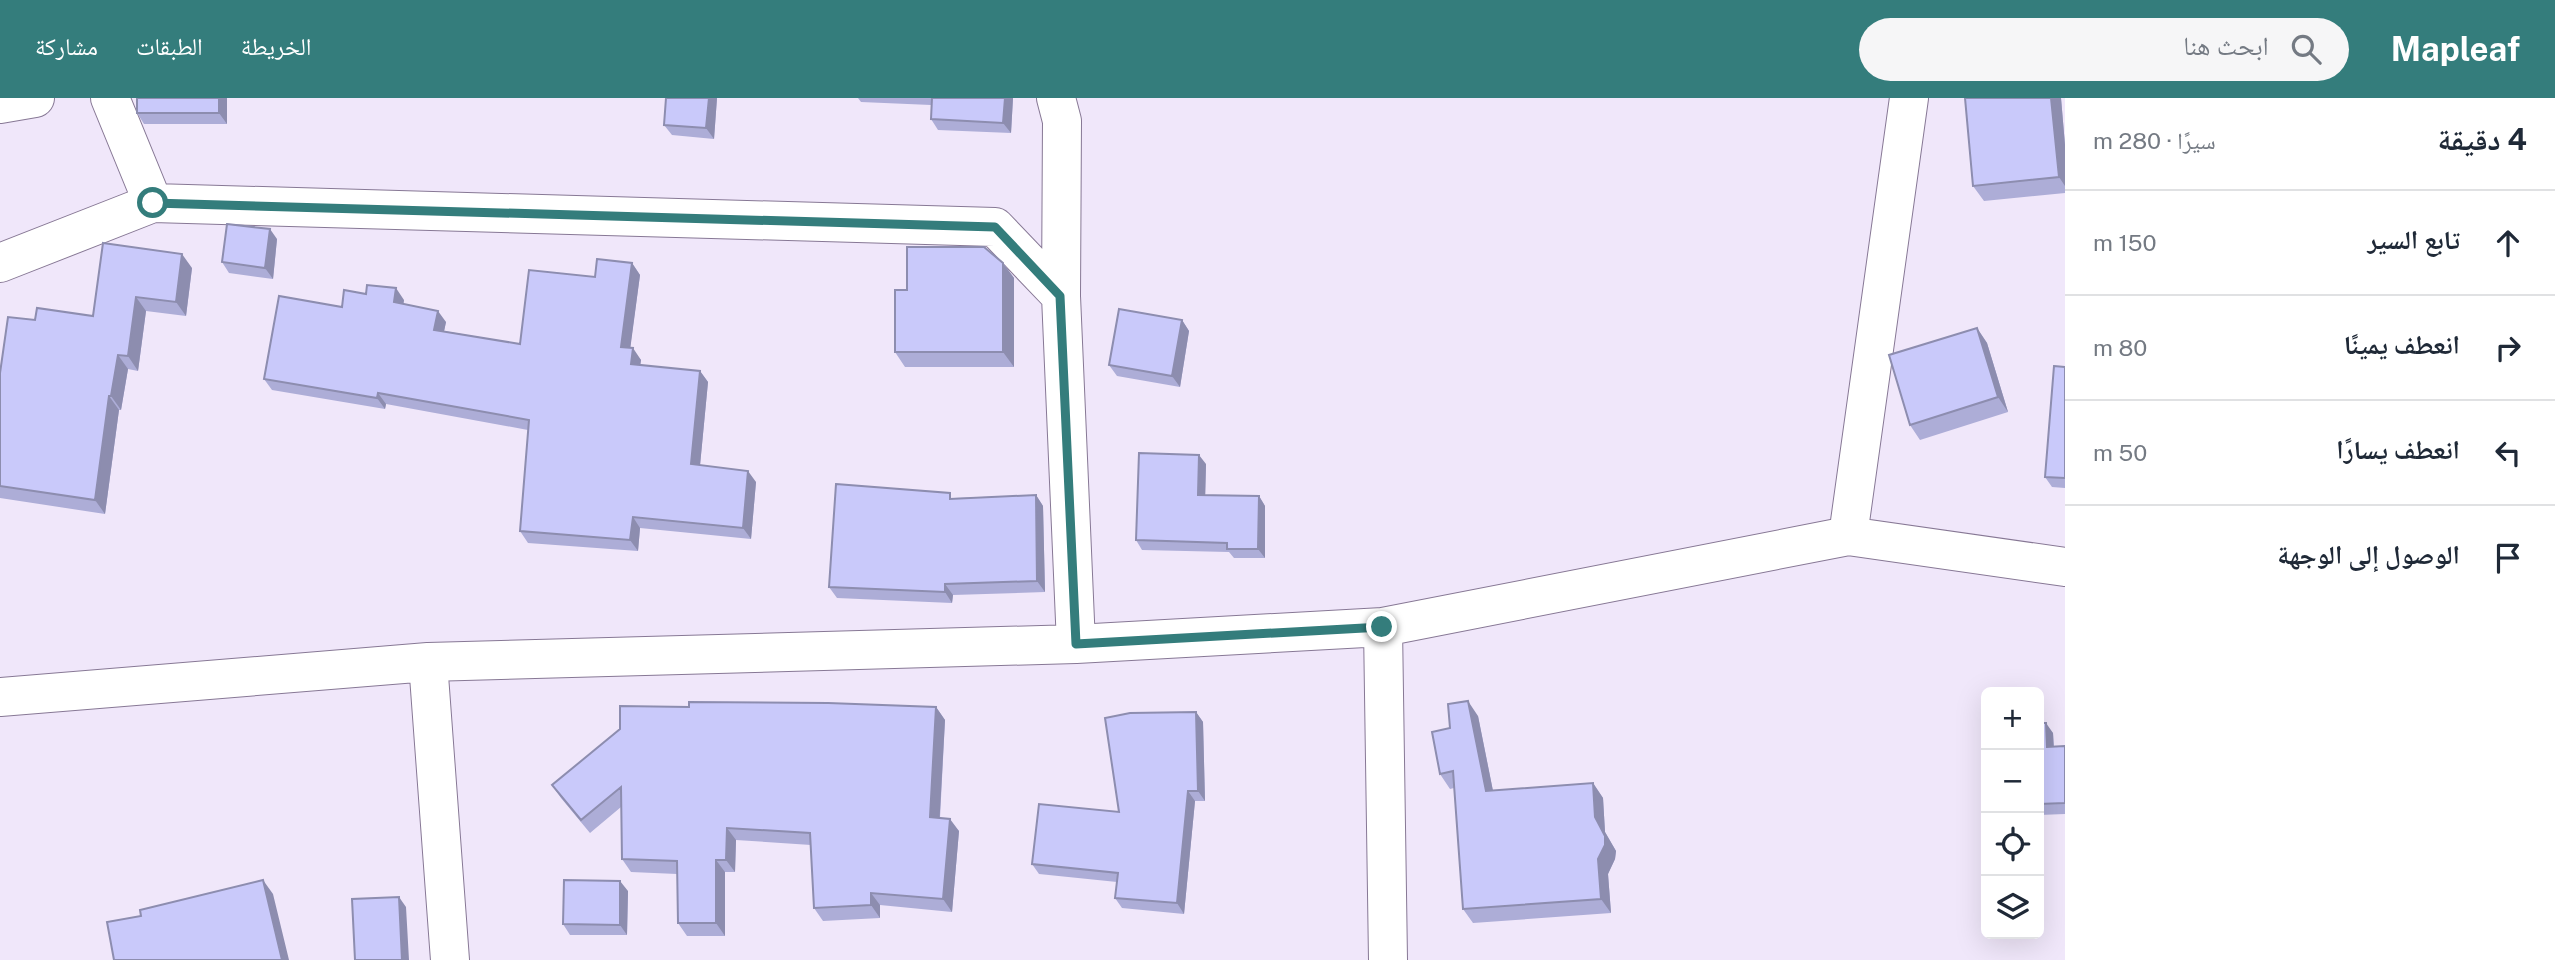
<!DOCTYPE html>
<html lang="ar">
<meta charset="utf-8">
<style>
body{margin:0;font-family:"Public Sans","Noto Naskh Arabic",sans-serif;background:#f6f6f7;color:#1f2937;direction:rtl}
.controls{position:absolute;right:21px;bottom:21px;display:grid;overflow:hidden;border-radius:10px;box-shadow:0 7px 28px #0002}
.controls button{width:63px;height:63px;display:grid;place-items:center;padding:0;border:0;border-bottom:2px solid #e0e1e3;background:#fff;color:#1f2937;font:35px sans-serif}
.stop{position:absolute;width:21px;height:21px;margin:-16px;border:5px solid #347d7c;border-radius:50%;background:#fff}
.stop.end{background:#347d7c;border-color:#fff;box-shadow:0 2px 7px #0008}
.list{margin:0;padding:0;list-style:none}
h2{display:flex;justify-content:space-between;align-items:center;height:91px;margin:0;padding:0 28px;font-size:30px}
h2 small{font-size:23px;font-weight:400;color:#747a83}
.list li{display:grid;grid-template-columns:46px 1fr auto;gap:21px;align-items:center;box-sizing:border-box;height:105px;padding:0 28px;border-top:2px solid #e0e1e3}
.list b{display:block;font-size:26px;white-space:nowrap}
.list em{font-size:23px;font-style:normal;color:#747a83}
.icon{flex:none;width:38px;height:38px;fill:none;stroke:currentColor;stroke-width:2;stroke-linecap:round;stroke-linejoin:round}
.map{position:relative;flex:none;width:2065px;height:862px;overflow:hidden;direction:ltr}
header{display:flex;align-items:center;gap:42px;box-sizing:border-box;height:98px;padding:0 35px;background:#347d7c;color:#fff}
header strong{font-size:33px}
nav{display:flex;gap:38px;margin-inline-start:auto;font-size:24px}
.search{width:490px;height:63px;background:#f6f6f7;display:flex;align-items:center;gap:18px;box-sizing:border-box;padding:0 24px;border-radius:38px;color:#747a83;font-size:26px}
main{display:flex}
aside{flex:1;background:#fff}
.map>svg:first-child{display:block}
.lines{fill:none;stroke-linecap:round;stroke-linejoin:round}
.minor-casing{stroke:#877895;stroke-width:40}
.minor{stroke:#fff;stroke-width:38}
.wall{fill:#adadd7}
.shaded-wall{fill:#8d8daf}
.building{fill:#c9c9fa;stroke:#8d8daf;stroke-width:2}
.route{stroke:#347d7c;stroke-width:9}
</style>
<header>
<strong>Mapleaf</strong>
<div class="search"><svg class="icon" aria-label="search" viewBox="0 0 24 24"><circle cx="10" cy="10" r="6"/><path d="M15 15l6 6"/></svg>ابحث هنا</div>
<nav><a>الخريطة</a><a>الطبقات</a><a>مشاركة</a></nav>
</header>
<main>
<aside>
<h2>4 دقيقة<small>سيرًا · 280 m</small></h2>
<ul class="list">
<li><svg class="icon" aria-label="ahead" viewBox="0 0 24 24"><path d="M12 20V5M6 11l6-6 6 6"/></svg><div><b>تابع السير</b></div><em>150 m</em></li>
<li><svg class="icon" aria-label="right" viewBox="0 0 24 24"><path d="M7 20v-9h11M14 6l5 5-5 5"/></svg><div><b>انعطف يمينًا</b></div><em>80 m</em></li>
<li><svg class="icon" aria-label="left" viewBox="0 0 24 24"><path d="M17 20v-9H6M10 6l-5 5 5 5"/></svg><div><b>انعطف يسارًا</b></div><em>50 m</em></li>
<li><svg class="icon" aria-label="arrive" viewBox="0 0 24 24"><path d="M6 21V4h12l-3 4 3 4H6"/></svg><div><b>الوصول إلى الوجهة</b></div></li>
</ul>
</aside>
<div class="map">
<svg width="2065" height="862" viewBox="0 0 2065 862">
<rect width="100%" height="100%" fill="#f0e7fa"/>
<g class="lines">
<g class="minor-casing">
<path id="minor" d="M 110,0 L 153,105
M 1056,0 L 1062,23 L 1061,198
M 0,6 L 35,0
M 0,165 L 153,105 L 995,129 L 1061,198 L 1076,546
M 1848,438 L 1909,0
M 1383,529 L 1388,862
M 428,564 L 450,862
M 0,599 L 428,564 L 1076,546 L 1383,529 L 1848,438 L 2065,469"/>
</g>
<use href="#minor" class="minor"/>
</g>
<path class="wall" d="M 227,0 L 227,26 L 144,26 L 137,15 Z
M 666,0 L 717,0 L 714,41 L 672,37 L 664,27 Z
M 858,0 L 1013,0 L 1011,35 L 938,32 L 931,21 L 931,7 L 861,4 Z
M 1965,0 L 2061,0 L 2065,47 L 2065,95 L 1984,103 L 1973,88 Z
M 277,141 L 273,181 L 229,175 L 222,164 Z
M 632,165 L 640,177 L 630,250 L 641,262 L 640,267 L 700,273 L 708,284 L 700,367 L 756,384 L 751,441 L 640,430 L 638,453 L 528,445 L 520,433 L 528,332 L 386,306 L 385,311 L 272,292 L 264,281 L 342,209 L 404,202 L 403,206 L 446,224 L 444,233 L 520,246 L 595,179 Z
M 1003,165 L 1014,180 L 1014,269 L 905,269 L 895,254 L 907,192 Z
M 192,170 L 186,218 L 146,213 L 138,273 L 128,271 L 121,312 L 119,312 L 105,416 L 0,400 L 0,275 L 35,222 L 93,218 Z
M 1182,222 L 1189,233 L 1180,289 L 1117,278 L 1109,267 Z
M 1977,230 L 1987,245 L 2008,314 L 1920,342 L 1910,327 Z
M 2065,269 L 2065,390 L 2052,389 L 2045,379 Z
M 1206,366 L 1205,397 L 1259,398 L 1265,408 L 1265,460 L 1234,460 L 1229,454 L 1142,452 L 1136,442 Z
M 1036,397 L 1043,408 L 1045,494 L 953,497 L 952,505 L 837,500 L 829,489 L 954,400 Z
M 936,609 L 945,622 L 940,720 L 959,733 L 952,814 L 880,807 L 880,820 L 823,823 L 814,810 L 811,747 L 736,742 L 735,774 L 725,774 L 725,838 L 687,838 L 678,825 L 677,776 L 631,774 L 622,761 L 621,709 L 590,735 L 561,700 L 552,687 Z
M 1196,614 L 1203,624 L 1205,703 L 1195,703 L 1184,816 L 1122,810 L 1115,800 L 1117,784 L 1039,776 L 1032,766 L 1119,714 Z
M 1478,618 L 1493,693 L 1593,685 L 1603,700 L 1605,734 L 1616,753 L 1615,761 L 1608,776 L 1611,815 L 1473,825 L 1463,811 L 1454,690 L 1450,691 L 1440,676 L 1450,630 Z
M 2039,625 L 2053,635 L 2054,648 L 2065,648 L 2065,716 L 2039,717 Z
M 628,793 L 627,837 L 570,837 L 563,826 Z"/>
<path class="shaded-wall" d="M 219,0 L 227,0 L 227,26 L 219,15 Z
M 709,0 L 717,0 L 714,41 L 706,30 Z
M 1005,0 L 1013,0 L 1011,35 L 1003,25 Z
M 2051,0 L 2061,0 L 2065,47 L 2065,88 L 2059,79 Z
M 270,131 L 277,141 L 273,181 L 265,170 Z
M 182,156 L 192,170 L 186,218 L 176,204 Z
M 632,165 L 640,177 L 629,260 L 621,249 Z
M 1003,165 L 1014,180 L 1014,269 L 1003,254 Z
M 396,190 L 404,202 L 402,216 L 394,204 Z
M 136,199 L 146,213 L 138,273 L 128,258 Z
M 438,213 L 446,224 L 442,243 L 434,232 Z
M 1182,222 L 1189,233 L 1180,289 L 1172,278 Z
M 1977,230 L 1987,245 L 2008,314 L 1998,299 Z
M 633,250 L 641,262 L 639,277 L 631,266 Z
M 118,257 L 128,271 L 121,312 L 111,298 Z
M 700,273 L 708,284 L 699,378 L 691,366 Z
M 378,295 L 386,306 L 385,311 L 377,300 Z
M 109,298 L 119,312 L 105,416 L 95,402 Z
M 1199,357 L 1206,366 L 1205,407 L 1198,397 Z
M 748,373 L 756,384 L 751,441 L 743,430 Z
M 1036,397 L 1043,408 L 1045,494 L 1037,483 Z
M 1259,398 L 1265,408 L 1265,460 L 1258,451 Z
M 633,419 L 640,430 L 638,453 L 630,442 Z
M 945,486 L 953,497 L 952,505 L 945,494 Z
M 1468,603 L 1478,618 L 1496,708 L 1486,693 Z
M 936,609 L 945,622 L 939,731 L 930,719 Z
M 1196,614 L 1203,624 L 1205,703 L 1198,693 Z
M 2046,625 L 2053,635 L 2054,659 L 2047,649 Z
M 1593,685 L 1603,700 L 1605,734 L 1616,753 L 1615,761 L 1608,776 L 1611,815 L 1601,801 Z
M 1188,693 L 1195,703 L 1184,816 L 1177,805 Z
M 950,721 L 959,733 L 952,814 L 943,801 Z
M 727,730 L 736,742 L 735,774 L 726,762 Z
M 716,762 L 725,774 L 725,838 L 716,825 Z
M 263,782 L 273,796 L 289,862 L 282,862 Z
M 620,783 L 628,793 L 627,837 L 620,827 Z
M 871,795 L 880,807 L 880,820 L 871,807 Z
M 399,799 L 406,809 L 409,862 L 402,862 Z"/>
<path class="building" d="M 137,0 L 219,0 L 219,15 L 137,15 Z
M 666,0 L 709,0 L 706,30 L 664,27 Z
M 932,0 L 1005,0 L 1003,25 L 931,21 Z
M 1965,0 L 2051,0 L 2059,79 L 1973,88 Z
M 227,126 L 270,131 L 265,170 L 222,164 Z
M 103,145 L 182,156 L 176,204 L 136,199 L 128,258 L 118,257 L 111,298 L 109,298 L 95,402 L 0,388 L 0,275 L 8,219 L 35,222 L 37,210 L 93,218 Z
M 907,149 L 984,149 L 1003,165 L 1003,254 L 895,254 L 895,192 L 907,192 Z
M 597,161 L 632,165 L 621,249 L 633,250 L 631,266 L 700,273 L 691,366 L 748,373 L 743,430 L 633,419 L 630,442 L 520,433 L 529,322 L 378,295 L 377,300 L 264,281 L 279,198 L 342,209 L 344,192 L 366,196 L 367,187 L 396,190 L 394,204 L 438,213 L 434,232 L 520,246 L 529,172 L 595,179 Z
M 1119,211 L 1182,222 L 1172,278 L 1109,267 Z
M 1977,230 L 1998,299 L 1910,327 L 1889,257 Z
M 2054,268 L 2065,269 L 2065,380 L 2045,379 Z
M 1139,355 L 1199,357 L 1198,397 L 1259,398 L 1258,451 L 1227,451 L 1227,445 L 1136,442 Z
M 836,386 L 950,395 L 950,401 L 1036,397 L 1037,483 L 945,486 L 945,494 L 829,489 Z
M 1468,603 L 1486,693 L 1593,685 L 1595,719 L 1605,738 L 1605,747 L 1598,761 L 1601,801 L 1463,811 L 1453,673 L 1440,676 L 1432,634 L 1450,630 L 1448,606 Z
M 689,604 L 828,605 L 936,609 L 930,719 L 950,721 L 943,801 L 871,795 L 871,807 L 814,810 L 810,735 L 727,730 L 726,762 L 716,762 L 716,825 L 678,825 L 677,763 L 622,761 L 621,689 L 581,722 L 552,687 L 620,631 L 620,608 L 689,609 Z
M 1196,614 L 1198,693 L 1188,693 L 1177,805 L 1115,800 L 1118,775 L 1032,766 L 1039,706 L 1119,714 L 1105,620 L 1130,615 Z
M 2039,625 L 2046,625 L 2047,649 L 2065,648 L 2065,705 L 2039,706 Z
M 263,782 L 282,862 L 114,862 L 107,824 L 141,818 L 140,812 Z
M 564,782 L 620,783 L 620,827 L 563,826 Z
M 399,799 L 402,862 L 355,862 L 352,801 Z"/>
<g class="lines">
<path class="route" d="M 153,105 L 995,129 L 1060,198 L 1076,546 L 1382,529"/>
</g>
</svg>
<div class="controls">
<button>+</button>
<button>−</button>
<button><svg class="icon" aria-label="locate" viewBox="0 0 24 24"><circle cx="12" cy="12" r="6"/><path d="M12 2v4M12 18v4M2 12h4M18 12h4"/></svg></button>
<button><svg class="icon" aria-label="layers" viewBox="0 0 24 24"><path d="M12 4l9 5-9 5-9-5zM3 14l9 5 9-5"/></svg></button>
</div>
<div class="stop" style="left:153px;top:105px"></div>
<div class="stop end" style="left:1382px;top:529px"></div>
</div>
</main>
